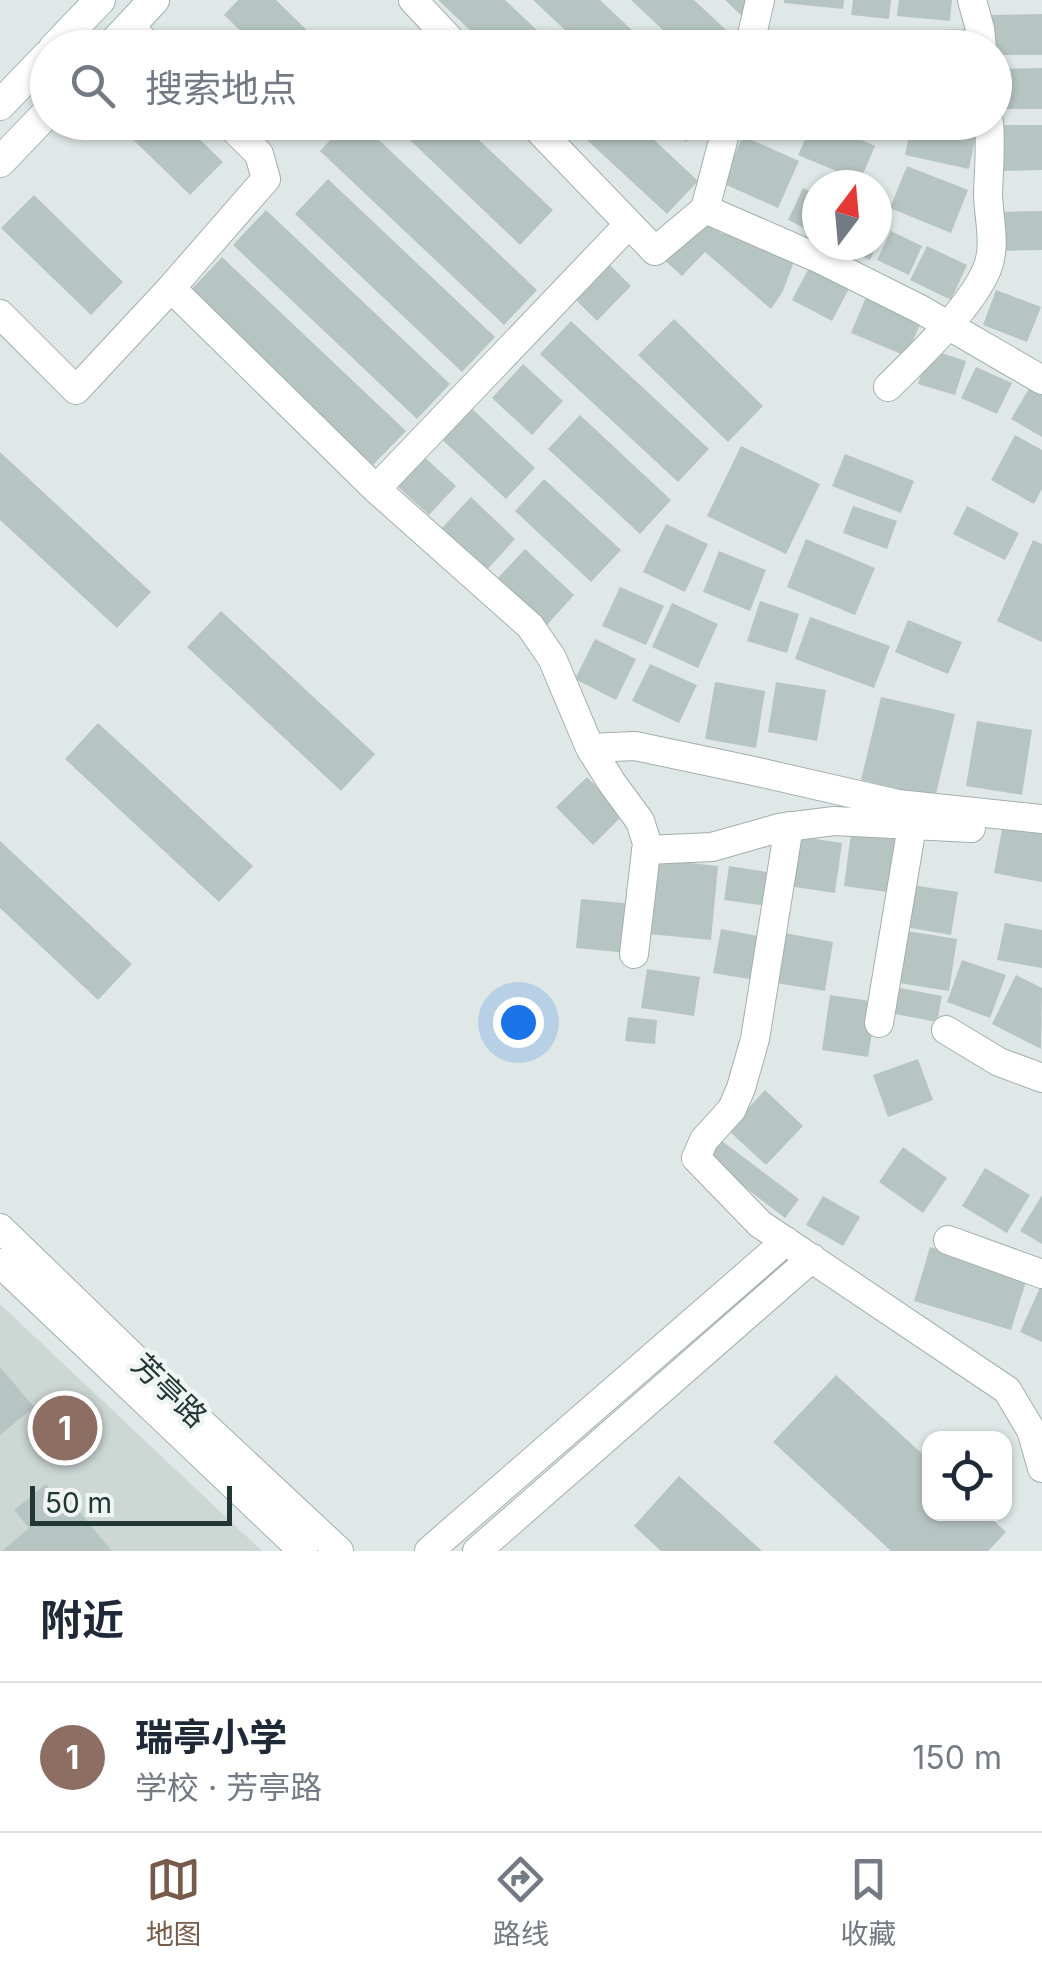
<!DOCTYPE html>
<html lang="zh">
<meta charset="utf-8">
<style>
body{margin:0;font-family:Inter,"Noto Sans SC",sans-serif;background:#f6f6f7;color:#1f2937}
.controls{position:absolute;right:30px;bottom:30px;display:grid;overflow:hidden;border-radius:20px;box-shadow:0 2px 8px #0004}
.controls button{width:90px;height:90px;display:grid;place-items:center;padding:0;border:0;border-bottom:2px solid #e0e1e3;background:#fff;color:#1f2937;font:50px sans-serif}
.compass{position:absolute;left:802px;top:170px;width:90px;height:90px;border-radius:50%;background:#fff;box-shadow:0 2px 8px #0004;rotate:16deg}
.scale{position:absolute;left:30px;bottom:25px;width:202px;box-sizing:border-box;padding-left:10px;border:5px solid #223634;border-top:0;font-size:28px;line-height:35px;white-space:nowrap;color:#223634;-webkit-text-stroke:8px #eef5f3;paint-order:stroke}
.you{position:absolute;left:518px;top:1022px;width:35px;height:35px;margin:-25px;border:8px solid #fff;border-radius:50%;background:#1a73e8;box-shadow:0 0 0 15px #1a73e833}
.badge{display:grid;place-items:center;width:65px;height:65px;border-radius:50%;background:#775b4a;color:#fff;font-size:32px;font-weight:700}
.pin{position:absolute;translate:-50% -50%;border:5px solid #fff;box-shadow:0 2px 10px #0006}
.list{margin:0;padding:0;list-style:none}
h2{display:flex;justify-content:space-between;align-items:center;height:130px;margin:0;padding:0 40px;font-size:42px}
h2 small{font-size:32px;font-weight:400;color:#747a83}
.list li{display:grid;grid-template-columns:65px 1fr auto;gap:30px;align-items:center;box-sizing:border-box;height:150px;padding:0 40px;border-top:2px solid #e0e1e3}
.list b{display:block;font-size:38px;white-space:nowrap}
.list p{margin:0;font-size:32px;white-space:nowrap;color:#747a83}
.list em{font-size:32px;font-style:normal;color:#747a83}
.icon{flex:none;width:55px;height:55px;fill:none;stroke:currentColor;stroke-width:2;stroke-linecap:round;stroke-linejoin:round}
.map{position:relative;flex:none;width:1042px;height:1551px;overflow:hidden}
.search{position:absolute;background:#fff;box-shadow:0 2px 8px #0004;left:30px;right:30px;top:30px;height:110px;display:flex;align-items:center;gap:25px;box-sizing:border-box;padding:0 35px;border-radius:55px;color:#747a83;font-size:38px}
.sheet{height:280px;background:#fff}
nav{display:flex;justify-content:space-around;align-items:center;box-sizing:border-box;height:140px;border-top:2px solid #e0e1e3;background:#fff;font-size:28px;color:#747a83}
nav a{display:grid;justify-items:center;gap:5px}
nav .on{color:#775b4a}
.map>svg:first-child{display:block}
.built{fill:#cdd8d5}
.building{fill:#b7c5c2}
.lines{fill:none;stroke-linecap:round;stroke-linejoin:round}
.street-casing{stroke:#a3afad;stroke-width:30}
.secondary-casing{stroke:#9fb3af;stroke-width:32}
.street{stroke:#fff;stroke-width:28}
.secondary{stroke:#fff;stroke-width:30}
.labels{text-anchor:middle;stroke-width:9;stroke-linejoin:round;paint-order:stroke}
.street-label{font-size:30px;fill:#223634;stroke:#eef5f3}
</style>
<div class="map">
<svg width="1042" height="1551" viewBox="0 0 1042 1551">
<rect width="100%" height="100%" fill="#dfe8e6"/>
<path class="built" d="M 0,1304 L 262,1551 L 0,1551 Z"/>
<path class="building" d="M 238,0 L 276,0 L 325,48 L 258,48 L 224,15 Z
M 438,0 L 505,0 L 556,48 L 489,48 Z
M 533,0 L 600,0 L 651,48 L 584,48 Z
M 631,0 L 694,0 L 737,40 L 736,48 L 682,48 Z
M 725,0 L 750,0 L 747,21 Z
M 784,0 L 844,0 L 843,9 L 784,3 Z
M 853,0 L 891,0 L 889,19 L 851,15 Z
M 899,0 L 952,0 L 950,21 L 897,16 Z
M 1042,14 L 1042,55 L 994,55 L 990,15 Z
M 970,29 L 971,48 L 942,48 L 941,30 Z
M 891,35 L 891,48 L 849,48 L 848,36 Z
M 935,36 L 935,48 L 897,48 L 897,37 Z
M 1042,68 L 1042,109 L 994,109 L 994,69 Z
M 115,122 L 182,122 L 223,162 L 190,195 Z
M 347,122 L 360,122 L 537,290 L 504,325 L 320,151 Z
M 391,122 L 460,122 L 553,210 L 520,245 Z
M 582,122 L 635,122 L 698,181 L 667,214 L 575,129 Z
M 664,122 L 704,122 L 686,142 Z
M 813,122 L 821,122 L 875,146 L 860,181 L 798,155 Z
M 912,122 L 978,125 L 969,169 L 905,155 Z
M 1000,125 L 1042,125 L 1042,170 L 1001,171 Z
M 743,136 L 799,161 L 778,208 L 722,183 Z
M 907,166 L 968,190 L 951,233 L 890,208 Z
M 328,179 L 495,337 L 462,372 L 295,214 Z
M 803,188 L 817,195 L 817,234 L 788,220 Z
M 34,195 L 123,282 L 91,315 L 1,228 Z
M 266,210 L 450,384 L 417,419 L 233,245 Z
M 1042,211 L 1042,250 L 1000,251 L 1000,212 Z
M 704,216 L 721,233 L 771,245 L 796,256 L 783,291 L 771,309 L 705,252 L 682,276 L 663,259 Z
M 891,231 L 922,246 L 909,275 L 877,260 Z
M 839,245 L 877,245 L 870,260 Z
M 927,246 L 967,265 L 951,300 L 910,280 Z
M 222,257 L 406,431 L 373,465 L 189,292 Z
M 604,259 L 631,286 L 597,321 L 570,294 Z
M 811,264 L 851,285 L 832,321 L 792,300 Z
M 996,290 L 1041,307 L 1027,342 L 983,325 Z
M 866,297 L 922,320 L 906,356 L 851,333 Z
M 674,319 L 763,406 L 728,442 L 638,355 Z
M 571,321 L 709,449 L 678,482 L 540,354 Z
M 929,349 L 966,361 L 955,395 L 918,384 Z
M 523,364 L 563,401 L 532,435 L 492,398 Z
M 976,367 L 1012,383 L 997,414 L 961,398 Z
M 1030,387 L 1042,394 L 1042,437 L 1011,419 Z
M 465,402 L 535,468 L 506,499 L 436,434 Z
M 580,415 L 671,500 L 640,534 L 548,449 Z
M 1015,435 L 1042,450 L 1042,489 L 1034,504 L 991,480 Z
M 741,446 L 820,484 L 786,554 L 707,516 Z
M 0,452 L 151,592 L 117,628 L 0,520 Z
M 420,453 L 456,486 L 429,515 L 393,482 Z
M 845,454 L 914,481 L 901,513 L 832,486 Z
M 544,479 L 621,550 L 591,582 L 515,511 Z
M 471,497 L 515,539 L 486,571 L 441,529 Z
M 853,506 L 897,521 L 887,549 L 843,533 Z
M 967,506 L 1019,533 L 1005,560 L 953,534 Z
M 666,524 L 708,544 L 685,592 L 643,572 Z
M 806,539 L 875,568 L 855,615 L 787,587 Z
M 1033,540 L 1042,544 L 1042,642 L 997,621 Z
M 525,549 L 574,595 L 546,626 L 496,580 Z
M 719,551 L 766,570 L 750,611 L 703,592 Z
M 620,587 L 664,606 L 646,645 L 602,626 Z
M 760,601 L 799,614 L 787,653 L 747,641 Z
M 672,603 L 718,624 L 698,668 L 652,647 Z
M 221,611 L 375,754 L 341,791 L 187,647 Z
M 810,617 L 890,646 L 874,688 L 795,659 Z
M 908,620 L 962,642 L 948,674 L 895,652 Z
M 595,639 L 636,659 L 616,700 L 575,679 Z
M 650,664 L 697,685 L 679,723 L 632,701 Z
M 715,682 L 765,691 L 756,748 L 705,739 Z
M 776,682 L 826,690 L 817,741 L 768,732 Z
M 881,697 L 955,714 L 935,798 L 861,780 Z
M 977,721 L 1032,730 L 1022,795 L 966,786 Z
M 98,723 L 253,866 L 219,902 L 65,759 Z
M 587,777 L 624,814 L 593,845 L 556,807 Z
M 1003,824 L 1042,831 L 1042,882 L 994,873 Z
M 851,833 L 901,840 L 894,893 L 844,886 Z
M 795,836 L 842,843 L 835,893 L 788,886 Z
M 0,841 L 132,964 L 98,1000 L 0,908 Z
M 654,859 L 718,866 L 711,940 L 648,934 Z
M 729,866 L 773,873 L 768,906 L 724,900 Z
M 912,885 L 958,892 L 951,935 L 905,927 Z
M 581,899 L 633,904 L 628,953 L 576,948 Z
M 1005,923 L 1042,930 L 1042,968 L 997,960 Z
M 721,929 L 763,937 L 755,980 L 713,973 Z
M 901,930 L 957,939 L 949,991 L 893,982 Z
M 784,933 L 833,942 L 825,991 L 776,983 Z
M 962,960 L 1006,975 L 990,1018 L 947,1002 Z
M 647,969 L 700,977 L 694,1016 L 641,1008 Z
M 1016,975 L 1042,988 L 1041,1049 L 992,1024 Z
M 895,987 L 942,996 L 937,1022 L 890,1013 Z
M 830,995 L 877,1002 L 868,1057 L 822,1050 Z
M 628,1017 L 657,1020 L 655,1044 L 625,1041 Z
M 918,1059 L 933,1100 L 888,1117 L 873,1075 Z
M 765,1090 L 803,1126 L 766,1165 L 728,1130 Z
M 718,1138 L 799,1199 L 785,1218 L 704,1156 Z
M 903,1147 L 947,1178 L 923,1213 L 879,1182 Z
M 985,1168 L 1030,1195 L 1007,1233 L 962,1206 Z
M 1042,1195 L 1042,1244 L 1020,1231 Z
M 823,1196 L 860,1217 L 843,1246 L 806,1225 Z
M 930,1247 L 1028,1275 L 1011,1330 L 914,1301 Z
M 1042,1283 L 1042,1342 L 1020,1332 Z
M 0,1367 L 34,1407 L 0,1435 Z
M 836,1375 L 930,1461 L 930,1514 L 987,1514 L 1006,1532 L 988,1551 L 891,1551 L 773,1442 Z
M 679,1476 L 762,1551 L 661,1551 L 634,1526 Z
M 46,1484 L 61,1502 L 67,1497 L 112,1551 L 2,1551 L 29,1528 L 14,1510 Z"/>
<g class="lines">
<g class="street-casing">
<path id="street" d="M 413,0 L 458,48
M 972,0 L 980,29 L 982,48
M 129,26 L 151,48
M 749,48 L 760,0
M 531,122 L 655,251 L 705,209 L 728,122
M 705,209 L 822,260 L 920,309 L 1042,380
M 629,224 L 376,489 L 530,626 L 552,658 L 590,748 L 635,746 L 749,770 L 898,804 L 1042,819
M 171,288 L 266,179 L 259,154 L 227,122
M 0,314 L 76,390 L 171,288 L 376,489
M 888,387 C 919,356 970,309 987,269 C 997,245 988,217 988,192 C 989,169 991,146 989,122
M 590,748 L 612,783 L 640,821 L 647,843 L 634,954
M 789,826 L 755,1039 L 741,1088 L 732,1109 L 704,1140 L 696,1158 L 760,1224 L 1007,1390 L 1031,1430 L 1042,1468
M 646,850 L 712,847 L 779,828 L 834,821 L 971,828
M 879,1023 L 912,826
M 946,1030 L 999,1062 L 1042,1078
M 0,1228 L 187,1409 L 339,1551
M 948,1240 L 1042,1274
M 0,1263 L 303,1551
M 429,1551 L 786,1241
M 477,1551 L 812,1258"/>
</g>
<g class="secondary-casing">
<path id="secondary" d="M 54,48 L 100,0
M 109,48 L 154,0
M 0,105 L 48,55
M 0,162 L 48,112"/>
</g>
<use href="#street" class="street"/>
<use href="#secondary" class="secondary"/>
</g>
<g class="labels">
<g class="street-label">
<text transform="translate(169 1391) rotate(44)" y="10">芳亭路</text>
</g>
</g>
</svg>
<div class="controls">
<button><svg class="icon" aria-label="locate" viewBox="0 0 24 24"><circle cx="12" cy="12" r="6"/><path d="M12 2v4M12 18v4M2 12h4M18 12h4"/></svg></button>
</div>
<svg class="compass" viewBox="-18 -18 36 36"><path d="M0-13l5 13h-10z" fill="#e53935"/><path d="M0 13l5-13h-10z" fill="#747a83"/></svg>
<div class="scale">50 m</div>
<div class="you"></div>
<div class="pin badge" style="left:65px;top:1428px;background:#8d6e63">1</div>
<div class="search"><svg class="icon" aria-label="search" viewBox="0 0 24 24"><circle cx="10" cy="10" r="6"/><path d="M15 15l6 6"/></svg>搜索地点</div>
</div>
<section class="sheet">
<h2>附近<small></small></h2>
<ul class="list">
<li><span class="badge" style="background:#8d6e63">1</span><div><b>瑞亭小学</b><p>学校 · 芳亭路</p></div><em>150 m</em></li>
</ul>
</section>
<nav>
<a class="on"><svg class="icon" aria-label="map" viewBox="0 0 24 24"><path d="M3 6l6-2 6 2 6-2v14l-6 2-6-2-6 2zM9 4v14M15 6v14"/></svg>地图</a>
<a><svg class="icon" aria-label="directions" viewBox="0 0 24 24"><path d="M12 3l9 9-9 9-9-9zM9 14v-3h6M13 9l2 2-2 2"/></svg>路线</a>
<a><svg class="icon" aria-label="saved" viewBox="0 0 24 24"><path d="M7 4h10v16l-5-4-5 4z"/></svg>收藏</a>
</nav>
